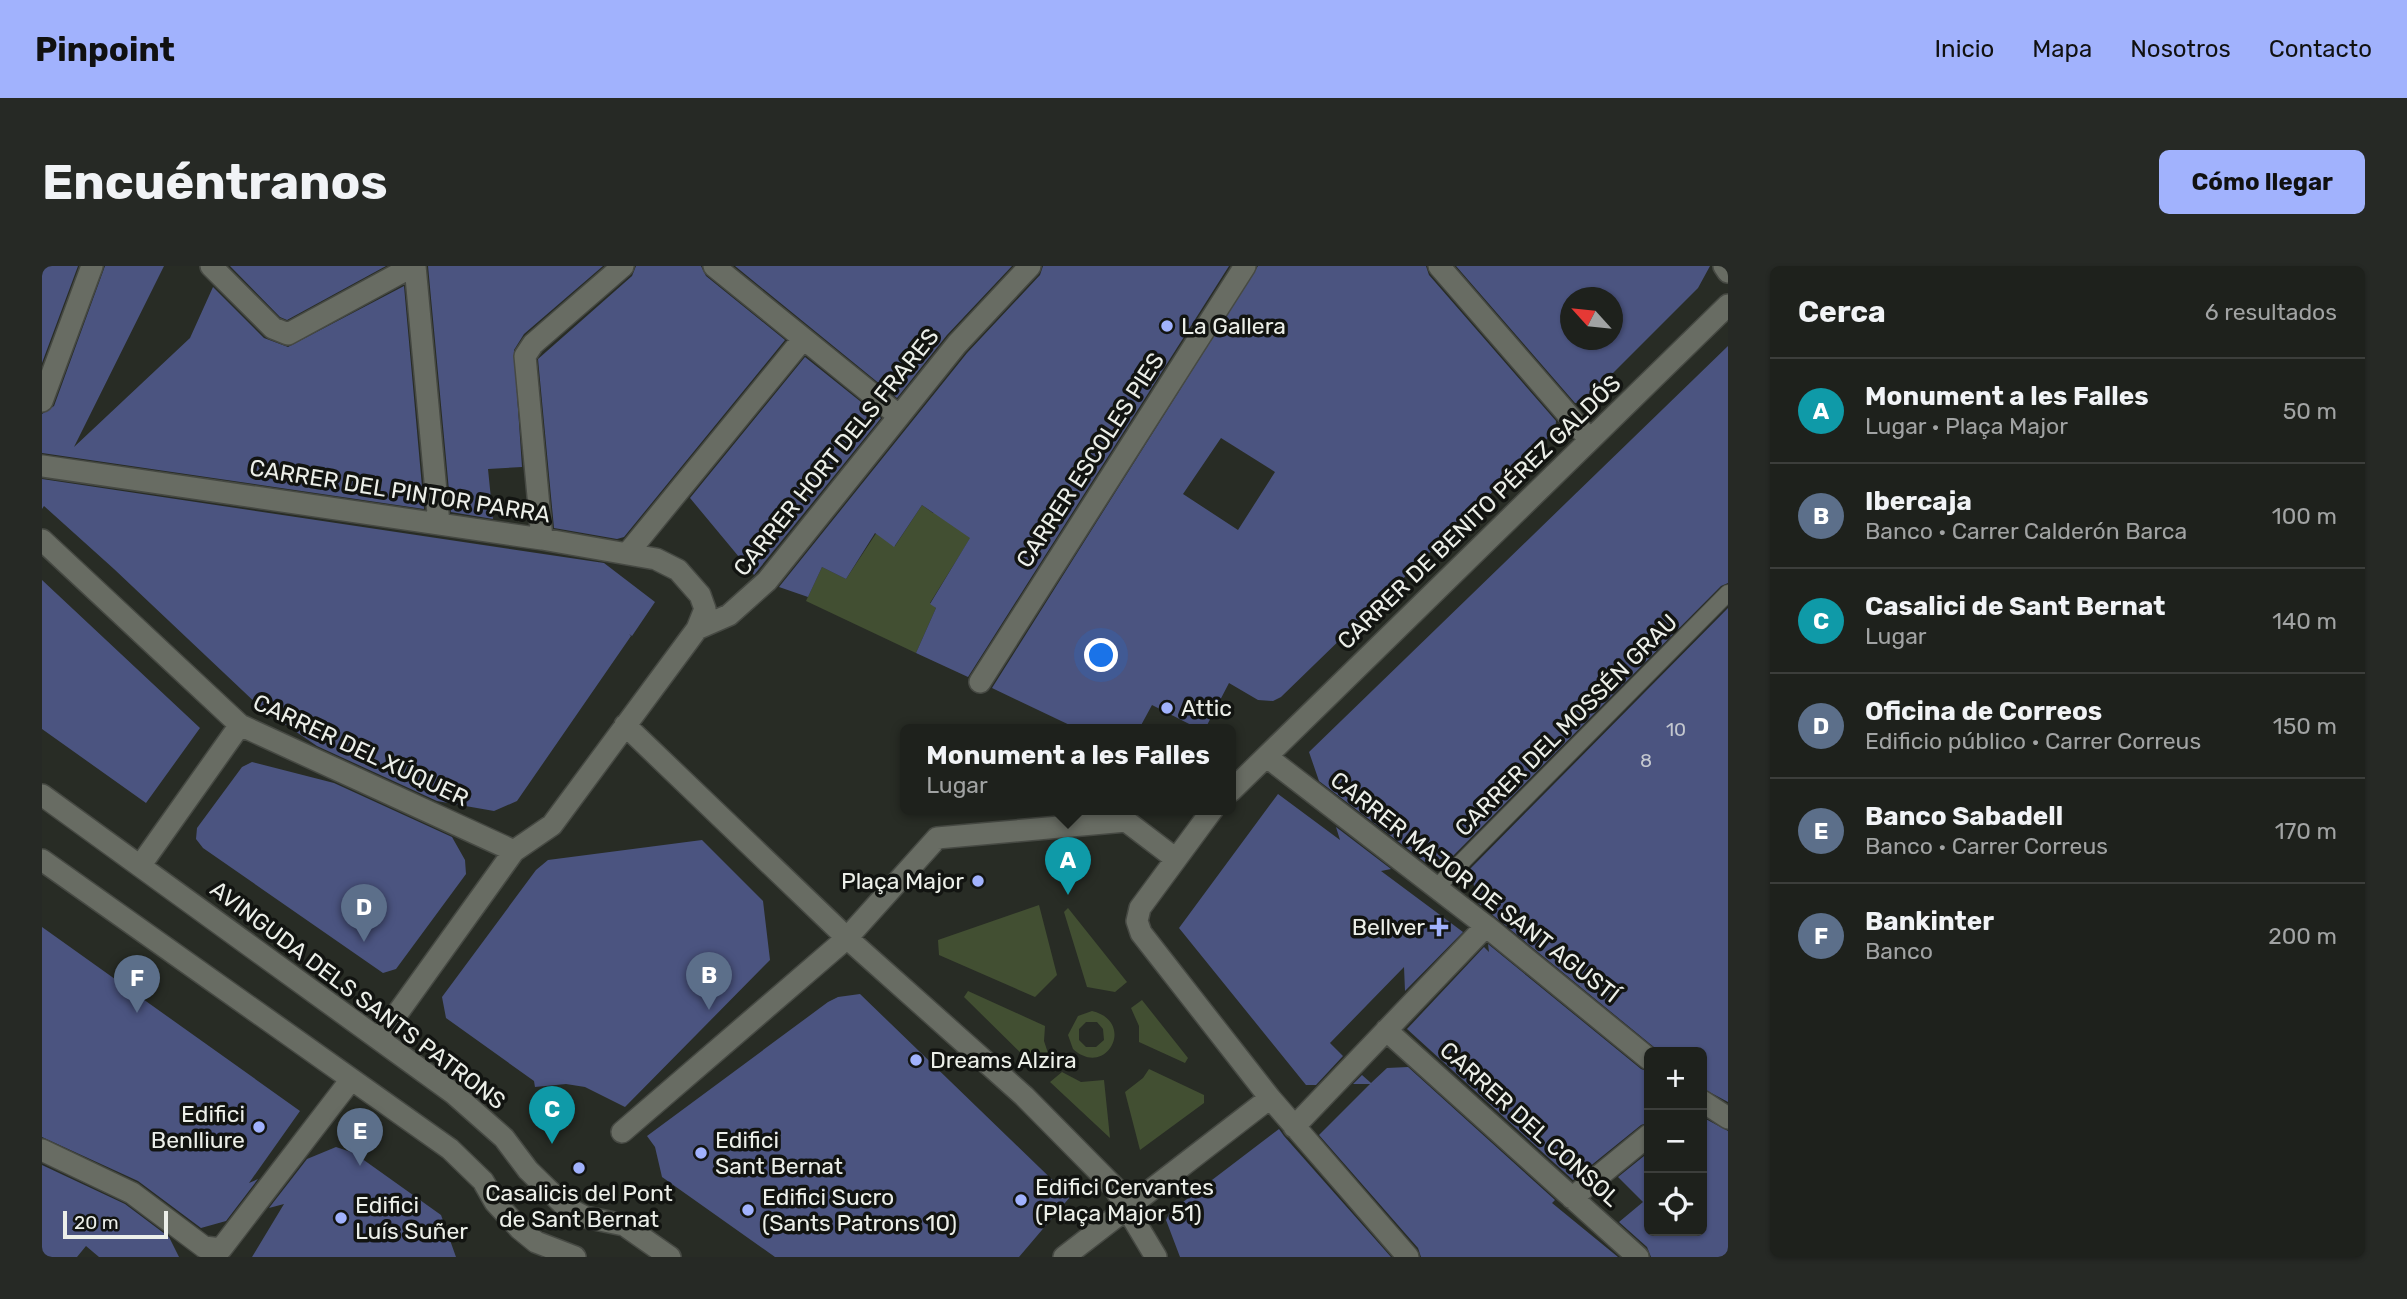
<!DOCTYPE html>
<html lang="es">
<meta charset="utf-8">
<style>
body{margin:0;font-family:Rubik,sans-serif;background:#262925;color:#f1f3f6}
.controls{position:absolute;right:21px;bottom:21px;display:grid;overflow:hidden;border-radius:10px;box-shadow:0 2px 5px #0004}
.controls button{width:63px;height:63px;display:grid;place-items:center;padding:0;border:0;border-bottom:2px solid #3c3e3b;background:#1e211c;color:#f1f3f6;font:35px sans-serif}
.compass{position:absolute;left:1518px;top:21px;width:63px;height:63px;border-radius:50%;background:#1e211c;box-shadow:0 2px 5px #0004;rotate:297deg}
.scale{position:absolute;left:21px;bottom:18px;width:105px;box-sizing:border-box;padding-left:7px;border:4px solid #ecefe9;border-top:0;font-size:19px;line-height:24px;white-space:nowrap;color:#ecefe9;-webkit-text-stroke:5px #121411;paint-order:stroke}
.you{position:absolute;left:1060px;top:390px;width:24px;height:24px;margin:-18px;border:5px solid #fff;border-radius:50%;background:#1a73e8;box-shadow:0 0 0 10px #1a73e833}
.badge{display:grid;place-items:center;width:46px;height:46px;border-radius:50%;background:#a1b2fd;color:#fff;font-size:23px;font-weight:700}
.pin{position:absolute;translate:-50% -58px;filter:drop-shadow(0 2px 4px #0008)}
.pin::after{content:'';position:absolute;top:37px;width:24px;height:21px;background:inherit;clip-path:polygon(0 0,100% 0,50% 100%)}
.popup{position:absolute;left:858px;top:458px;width:336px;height:91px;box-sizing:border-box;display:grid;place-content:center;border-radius:10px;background:#1e211c;filter:drop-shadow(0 2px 5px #0005);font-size:23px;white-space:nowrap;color:#a1a3a3}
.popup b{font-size:26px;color:#f1f3f6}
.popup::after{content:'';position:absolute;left:50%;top:100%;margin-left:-14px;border:14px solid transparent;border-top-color:#1e211c}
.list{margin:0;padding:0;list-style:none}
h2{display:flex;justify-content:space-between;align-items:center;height:91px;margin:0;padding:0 28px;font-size:30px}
h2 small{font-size:23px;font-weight:400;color:#a1a3a3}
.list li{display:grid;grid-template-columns:46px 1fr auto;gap:21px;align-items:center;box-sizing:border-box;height:105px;padding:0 28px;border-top:2px solid #3c3e3b}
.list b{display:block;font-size:26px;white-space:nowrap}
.list p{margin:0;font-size:23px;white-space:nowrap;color:#a1a3a3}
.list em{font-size:23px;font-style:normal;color:#a1a3a3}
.icon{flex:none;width:38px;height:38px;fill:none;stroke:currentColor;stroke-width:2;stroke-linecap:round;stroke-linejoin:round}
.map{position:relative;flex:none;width:1686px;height:991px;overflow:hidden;border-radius:10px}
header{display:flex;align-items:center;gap:42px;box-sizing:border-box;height:98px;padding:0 35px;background:#a1b2fd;color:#111}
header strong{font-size:33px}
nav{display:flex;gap:38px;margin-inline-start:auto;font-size:24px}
.intro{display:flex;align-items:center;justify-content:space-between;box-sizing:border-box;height:168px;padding:0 42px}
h1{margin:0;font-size:49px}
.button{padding:18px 32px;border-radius:10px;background:#a1b2fd;color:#111;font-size:24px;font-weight:700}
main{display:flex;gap:42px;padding:0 42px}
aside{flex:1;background:#1e211c;border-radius:10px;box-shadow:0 2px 5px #0004}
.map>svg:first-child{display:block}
.green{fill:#424f32;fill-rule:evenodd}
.building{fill:#4b5480;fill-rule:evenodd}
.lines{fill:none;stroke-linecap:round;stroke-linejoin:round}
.lane-casing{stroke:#464943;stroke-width:18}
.street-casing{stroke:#464943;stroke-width:24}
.lane{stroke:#686c63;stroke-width:16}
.street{stroke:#686c63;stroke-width:21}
.poi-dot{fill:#a1b2fd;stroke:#121411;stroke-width:2.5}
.labels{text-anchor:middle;stroke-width:7;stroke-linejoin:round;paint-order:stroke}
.number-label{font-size:19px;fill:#c4c8cf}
.poi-label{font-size:23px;fill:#ecefe9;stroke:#121411;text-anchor:start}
.street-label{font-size:23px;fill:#ecefe9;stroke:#121411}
</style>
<header>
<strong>Pinpoint</strong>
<nav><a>Inicio</a><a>Mapa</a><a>Nosotros</a><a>Contacto</a></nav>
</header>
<div class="intro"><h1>Encuéntranos</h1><a class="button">Cómo llegar</a></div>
<main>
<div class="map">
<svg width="1686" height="991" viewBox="0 0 1686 991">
<rect width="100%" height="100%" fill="#282c25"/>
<path class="green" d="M 880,239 L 891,247 L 947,242 L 888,337 L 894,342 L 874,387 L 764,335 L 780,301 L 804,313 L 837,263 L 853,280 Z
M 997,639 L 1015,709 L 993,731 L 897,689 L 896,674 Z
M 1026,642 L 1085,716 L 1073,726 L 1045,721 L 1022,646 Z
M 926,725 L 1003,760 L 1002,775 L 1007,790 L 995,803 L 922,731 Z
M 1100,734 L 1146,792 L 1143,797 L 1097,776 L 1097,760 L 1089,742 Z
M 1050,745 C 1095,756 1064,813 1031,783 L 1026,769 L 1036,750 ZM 1044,756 L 1055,756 L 1061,763 L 1062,774 L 1054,781 L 1044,781 L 1037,774 L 1037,763 Z
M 1107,803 L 1162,829 L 1162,837 L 1098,884 L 1083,826 L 1101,812 Z
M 1020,806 L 1039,816 L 1062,814 L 1068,872 L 1008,816 Z"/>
<path class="building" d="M 0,0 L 36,0 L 0,97 Z
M 63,0 L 122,0 L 32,181 L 148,72 L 171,21 L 222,72 L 246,81 L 362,20 L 382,243 L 0,187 L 0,148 L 12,140 Z
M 188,0 L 344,0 L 245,54 L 238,51 Z
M 386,0 L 561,0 L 482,68 L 472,84 L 480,201 L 446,203 L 451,253 L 409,246 Z
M 594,0 L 659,0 L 664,10 L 743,74 L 582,271 L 575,273 L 512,262 L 496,93 L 590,10 Z
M 693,0 L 970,0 L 905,69 L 855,132 Z
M 1001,0 L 1187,0 L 926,411 L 874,387 L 894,342 L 888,338 L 928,272 L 880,239 L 852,281 L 833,267 L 804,313 L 780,301 L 766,331 L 737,321 L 925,87 L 998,9 Z
M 1216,0 L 1384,0 L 1387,9 L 1514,155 L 1513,165 L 1239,431 L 1231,435 L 1216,434 L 1187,417 L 1163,463 L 1157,463 L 1110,439 L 1097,463 L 1036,463 L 950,422 ZM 1179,172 L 1233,206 L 1196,264 L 1141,228 Z
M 1414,0 L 1668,0 L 1656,22 L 1541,137 L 1533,137 ZM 1529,32 L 1571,32 L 1571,74 L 1529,74 Z
M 1686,80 L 1686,317 L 1679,320 L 1410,591 L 1383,596 L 1277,515 L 1267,486 Z
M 763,91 L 839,152 L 712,309 L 648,232 Z
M 0,213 L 562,297 L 613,336 L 590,370 L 587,368 L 589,370 L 475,535 L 452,545 L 395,535 L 275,480 L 219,442 L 72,303 L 2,240 L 0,243 Z
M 0,314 L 158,462 L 104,537 L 0,463 Z
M 1686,342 L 1686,836 L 1660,822 L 1660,786 L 1618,786 L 1436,637 L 1428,603 Z
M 210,496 L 292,517 L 410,571 L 423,594 L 424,608 L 354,703 L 341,707 L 161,582 L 154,573 L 155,562 L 200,501 Z
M 1236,528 L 1298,574 L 1294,561 L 1349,603 L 1339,605 L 1421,666 L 1363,725 L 1362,701 L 1288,777 L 1301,790 L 1274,819 L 1264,819 L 1137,662 Z
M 660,574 L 721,635 L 728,694 L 583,841 L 543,821 L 524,818 L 493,821 L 492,815 L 404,752 L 400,731 L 494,604 L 506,594 Z
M 0,661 L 258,845 L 207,917 L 216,913 L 184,955 L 159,962 L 96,915 L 0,871 Z
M 1446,678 L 1599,803 L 1607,806 L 1607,856 L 1599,859 L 1531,914 L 1365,763 L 1442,681 L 1447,686 Z
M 818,728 L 1028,931 L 977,991 L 733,991 L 620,911 L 613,881 L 605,870 L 786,736 L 796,731 Z
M 1366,801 L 1513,934 L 1510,937 L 1576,991 L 1379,991 L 1376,982 L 1277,869 L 1328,818 L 1311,818 L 1320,809 L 1329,817 L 1345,802 Z
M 1660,851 L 1686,865 L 1686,991 L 1609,991 L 1605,981 L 1577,956 L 1601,936 L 1576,911 L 1607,886 L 1607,965 L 1660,965 Z
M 1237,863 L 1242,870 L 1349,991 L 1138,991 L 1124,954 L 1128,946 Z
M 294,881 L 312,887 L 399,949 L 414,991 L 210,991 L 242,938 L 227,942 L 265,893 Z
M 0,899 L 83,938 L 127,971 L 137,991 L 57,991 L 44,980 L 35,991 L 0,991 Z"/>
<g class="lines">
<g class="lane-casing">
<path id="lane" d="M 1394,622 L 1686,327"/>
</g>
<g class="street-casing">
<path id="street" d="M 169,0 L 231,62 L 246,68 L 371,0
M 373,0 L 397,258
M 672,0 L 857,150
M 1397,0 L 1548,174
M 1682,0 L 1686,6
M 0,135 L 50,0
M 0,200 L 500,273 L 614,293 L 636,304 L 658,329 L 663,343 L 655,363
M 500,273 L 483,90 L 491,78 L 581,0
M 0,274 L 198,459 L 472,585
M 585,288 L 761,73
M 938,416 L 1203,0
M 583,459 L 805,672 L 982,830 L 1072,921 L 1114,991
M 1225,491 L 1444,660 L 1607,793
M 1189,525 L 1686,39
M 0,529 L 411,827 L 462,872 L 486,904 L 525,942 L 543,951 L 582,959 L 628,991
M 0,594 L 408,883 L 441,915 L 453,936 L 478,963 L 494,976 L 533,991
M 98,600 L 198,459
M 1344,764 L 1596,991
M 337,773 L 472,585 L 510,559 L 655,363 L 687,349 L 725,315 L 915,78 L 988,0
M 1228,832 L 1366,991
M 1660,835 L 1686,852
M 1252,861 L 1444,660
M 580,866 L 805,672 L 895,572 L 1084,555 L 1134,593
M 0,884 L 90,927 L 162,981 L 179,983
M 1530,932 L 1607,869
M 179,983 L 308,815
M 1022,991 L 1228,832 L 1099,667 L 1095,655 L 1098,642 L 1171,543"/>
</g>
<use href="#lane" class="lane"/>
<use href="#street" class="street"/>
</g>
<g class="poi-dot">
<circle cx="1125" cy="60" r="7"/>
<circle cx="1125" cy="442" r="7"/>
<circle cx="936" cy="615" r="7"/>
<path d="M1393.5 650.5h7v7h7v7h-7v7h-7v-7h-7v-7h7z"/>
<circle cx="874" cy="794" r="7"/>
<circle cx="217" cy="861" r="7"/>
<circle cx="659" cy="887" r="7"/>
<circle cx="537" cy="902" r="7"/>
<circle cx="979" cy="934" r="7"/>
<circle cx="706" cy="944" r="7"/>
<circle cx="299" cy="952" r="7"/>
</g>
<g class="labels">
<g class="number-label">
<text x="1634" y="470">10</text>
<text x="1604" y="501">8</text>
</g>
<g class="poi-label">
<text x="1139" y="68">La Gallera</text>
<text x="1139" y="450">Attic</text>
<text x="922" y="623" text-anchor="end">Plaça Major</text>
<text x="1383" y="669" text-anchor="end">Bellver</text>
<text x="888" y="802">Dreams Alzira</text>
<text x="203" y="856" text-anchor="end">Edifici<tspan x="203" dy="26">Benlliure</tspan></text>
<text x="673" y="882">Edifici<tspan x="673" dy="26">Sant Bernat</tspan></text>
<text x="993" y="929">Edifici Cervantes<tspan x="993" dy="26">(Plaça Major 51)</tspan></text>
<text x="537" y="935" text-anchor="middle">Casalicis del Pont<tspan x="537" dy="26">de Sant Bernat</tspan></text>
<text x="720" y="939">Edifici Sucro<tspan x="720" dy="26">(Sants Patrons 10)</tspan></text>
<text x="313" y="947">Edifici<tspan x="313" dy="26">Luís Suñer</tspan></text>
</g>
<g class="street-label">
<text transform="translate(794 186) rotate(-51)" y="8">CARRER HORT DELS FRARES</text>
<text transform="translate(1048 194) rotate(-57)" y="8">CARRER ESCOLES PIES</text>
<text transform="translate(358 225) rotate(9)" y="8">CARRER DEL PINTOR PARRA</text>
<text transform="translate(1437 246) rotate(-44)" y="8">CARRER DE BENITO PÉREZ GALDÓS</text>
<text transform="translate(1524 459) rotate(-45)" y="8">CARRER DEL MOSSÉN GRAU</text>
<text transform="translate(319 484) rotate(25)" y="8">CARRER DEL XÚQUER</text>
<text transform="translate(1433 621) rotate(38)" y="8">CARRER MAJOR DE SANT AGUSTÍ</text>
<text transform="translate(316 729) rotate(37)" y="8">AVINGUDA DELS SANTS PATRONS</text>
<text transform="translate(1488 858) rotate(42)" y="8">CARRER DEL CONSOL</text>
</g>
</g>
</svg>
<div class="controls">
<button>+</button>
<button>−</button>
<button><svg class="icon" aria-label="locate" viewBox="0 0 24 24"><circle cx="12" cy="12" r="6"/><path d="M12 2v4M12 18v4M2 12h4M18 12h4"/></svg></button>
</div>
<svg class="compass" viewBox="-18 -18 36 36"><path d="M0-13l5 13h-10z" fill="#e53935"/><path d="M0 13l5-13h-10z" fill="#a1a3a3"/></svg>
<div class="scale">20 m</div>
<div class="you"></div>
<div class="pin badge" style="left:1026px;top:629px;background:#0f9aa8">A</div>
<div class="popup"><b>Monument a les Falles</b>Lugar</div>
<div class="pin badge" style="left:667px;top:744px;background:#5c6f8a">B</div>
<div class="pin badge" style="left:510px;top:878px;background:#0f9aa8">C</div>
<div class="pin badge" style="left:322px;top:676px;background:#5c6f8a">D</div>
<div class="pin badge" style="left:318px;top:900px;background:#5c6f8a">E</div>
<div class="pin badge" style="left:95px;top:747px;background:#5c6f8a">F</div>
</div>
<aside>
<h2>Cerca<small>6 resultados</small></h2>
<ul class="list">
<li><span class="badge" style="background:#0f9aa8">A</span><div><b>Monument a les Falles</b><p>Lugar · Plaça Major</p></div><em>50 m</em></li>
<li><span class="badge" style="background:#5c6f8a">B</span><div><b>Ibercaja</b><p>Banco · Carrer Calderón Barca</p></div><em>100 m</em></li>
<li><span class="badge" style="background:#0f9aa8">C</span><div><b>Casalici de Sant Bernat</b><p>Lugar</p></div><em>140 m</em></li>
<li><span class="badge" style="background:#5c6f8a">D</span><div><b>Oficina de Correos</b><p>Edificio público · Carrer Correus</p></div><em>150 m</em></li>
<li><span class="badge" style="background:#5c6f8a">E</span><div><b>Banco Sabadell</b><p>Banco · Carrer Correus</p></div><em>170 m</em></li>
<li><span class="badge" style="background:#5c6f8a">F</span><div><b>Bankinter</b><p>Banco</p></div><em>200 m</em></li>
</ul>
</aside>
</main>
